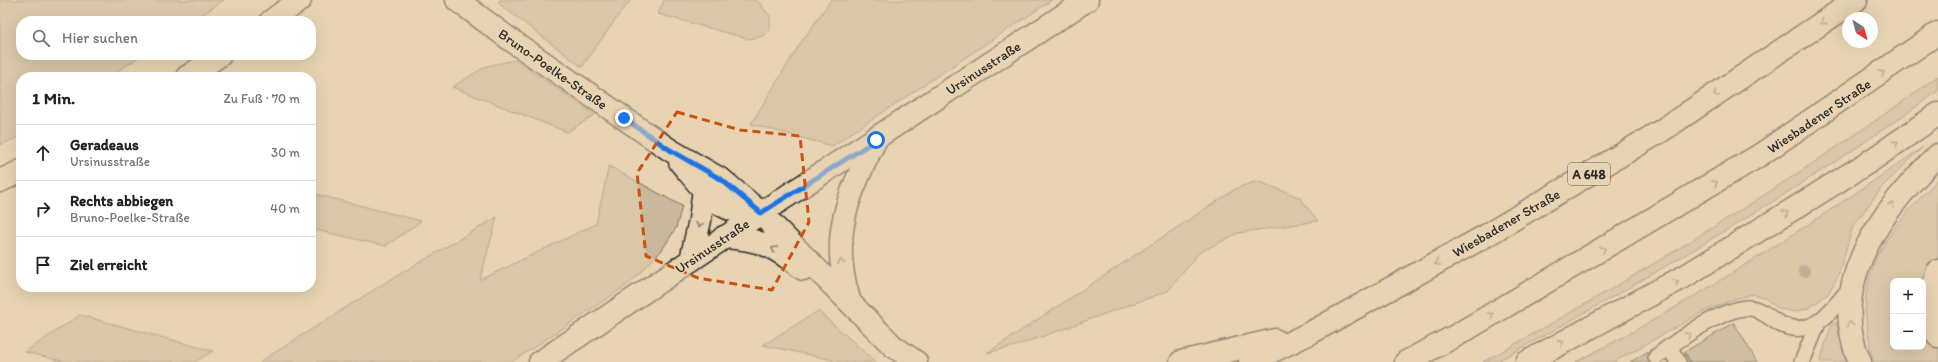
<!DOCTYPE html>
<html lang="de">
<meta charset="utf-8">
<style>
body{margin:0;font-family:Itim,sans-serif;background:#f2f2f2;color:#202124}
.controls{position:absolute;right:12px;bottom:12px;display:grid;overflow:hidden;border-radius:8px;box-shadow:0 4px 16px #0002}
.controls button{width:36px;height:36px;display:grid;place-items:center;padding:0;border:0;border-bottom:1px solid #e0e0e0;background:#fff;color:#202124;font:20px sans-serif}
.compass{position:absolute;left:1842px;top:12px;width:36px;height:36px;border-radius:50%;background:#fff;box-shadow:0 4px 16px #0002;rotate:143deg}
.stop{position:absolute;width:12px;height:12px;margin:-9px;border:3px solid #1a73e8;border-radius:50%;background:#fff}
.stop.end{background:#1a73e8;border-color:#fff;box-shadow:0 1px 4px #0008}
.list{margin:0;padding:0;list-style:none}
h2{display:flex;justify-content:space-between;align-items:center;height:52px;margin:0;padding:0 16px;font-size:17px}
h2 small{font-size:13px;font-weight:400;color:#757577}
.list li{display:grid;grid-template-columns:26px 1fr auto;gap:12px;align-items:center;box-sizing:border-box;height:56px;padding:0 16px;border-top:1px solid #e0e0e0}
.list b{display:block;font-size:15px;white-space:nowrap}
.list p{margin:0;font-size:13px;white-space:nowrap;color:#757577}
.list em{font-size:13px;font-style:normal;color:#757577}
.icon{flex:none;width:22px;height:22px;fill:none;stroke:currentColor;stroke-width:2;stroke-linecap:round;stroke-linejoin:round}
.map{position:relative;flex:none;width:1938px;height:362px;overflow:hidden}
.search{position:absolute;background:#fff;box-shadow:0 4px 16px #0002;left:16px;top:16px;width:300px;height:44px;display:flex;align-items:center;gap:10px;box-sizing:border-box;padding:0 14px;border-radius:16px;color:#757577;font-size:15px}
.panel{position:absolute;background:#fff;box-shadow:0 4px 16px #0002;left:16px;top:72px;width:300px;height:220px;border-radius:16px}
.map>svg:first-child{display:block}
.green{fill:#c9b89c;stroke:#7a7264;fill-rule:evenodd}
.building{fill:#b3a48d;stroke:#2b2b2b}
.lines{fill:none;stroke-linecap:round;stroke-linejoin:round}
.lane-casing{stroke:#2b2b2b;stroke-width:18}
.street-casing{stroke:#2b2b2b;stroke-width:25}
.secondary-casing{stroke:#2b2b2b;stroke-width:25}
.highway-casing{stroke:#2b2b2b;stroke-width:25}
.lane{stroke:#e8d4b2;stroke-width:15}
.street{stroke:#e8d4b2;stroke-width:22}
.secondary{stroke:#e8d4b2;stroke-width:22}
.highway{stroke:#e8d4b2;stroke-width:22}
.tree{fill:#8d8371}
.oneway{stroke:#8a806e}
.route{stroke:#1a73e8;stroke-width:5}
.marked{fill:none;stroke:#cc5211;stroke-width:3;stroke-dasharray:8 5;stroke-linejoin:round}
.labels{text-anchor:middle;stroke-width:3;stroke-linejoin:round;paint-order:stroke}
.shield{fill:#e8d4b2;stroke:#645e54;stroke-width:1}
.shield-label{font-size:13px;font-weight:bold;fill:#2b2b2b}
.street-label{font-size:14px;fill:#2b2b2b;stroke:#e8d4b2}
</style>
<div class="map">
<svg width="1938" height="362" viewBox="0 0 1938 362">
<rect width="100%" height="100%" fill="#e8d4b2"/>
<filter id="ink" filterUnits="userSpaceOnUse"><feTurbulence type="fractalNoise" baseFrequency=".025" numOctaves="2"/><feDisplacementMap in="SourceGraphic" scale="8" xChannelSelector="R" yChannelSelector="G"/><feConvolveMatrix kernelMatrix="1 2 1 2 8 2 1 2 1" color-interpolation-filters="sRGB"/></filter>
<g filter="url(#ink)">
<path class="green" d="M 0,0 L 224,0 L 193,21 L 21,21 L 21,55 L 142,55 L 109,77 L 21,77 L 21,136 L 0,145 Z
M 500,0 L 631,0 L 623,9 L 582,67 L 498,3 Z
M 664,0 L 757,0 L 770,16 L 770,29 L 763,36 L 749,39 L 658,14 Z
M 831,0 L 1052,0 L 832,146 L 751,124 L 800,44 Z
M 515,60 L 595,115 L 567,132 L 452,87 L 487,66 Z
M 1938,76 L 1938,91 C 1798,192 1649,278 1498,361 L 1483,362 C 1640,275 1793,182 1938,76 Z
M 1923,147 L 1882,187 L 1853,226 L 1838,276 L 1828,294 L 1809,308 L 1795,312 L 1779,309 L 1765,298 L 1753,294 L 1731,300 L 1701,313 L 1614,362 L 1576,362 C 1697,300 1811,224 1923,147 Z
M 609,166 L 682,206 L 676,228 L 662,250 L 629,284 L 512,362 L 260,362 L 383,284 L 497,217 L 480,280 L 596,224 Z
M 1938,179 L 1938,362 L 1874,362 C 1870,354 1870,342 1868,332 C 1855,264 1895,225 1938,179 ZM 1893,281 L 1923,281 L 1923,347 L 1893,347 Z
M 1257,181 L 1299,197 L 1318,221 L 1238,233 L 1199,253 L 1168,291 L 1019,345 L 987,353 L 1237,188 Z
M 311,193 L 421,221 L 386,246 L 311,229 Z
M 818,311 L 876,362 L 832,362 L 833,360 L 763,345 Z
M 80,315 L 213,351 L 195,362 L 66,362 L 25,352 Z
M 1836,322 L 1846,362 L 1820,362 L 1830,329 Z"/>
<path class="building" d="M 1734,323 L 1757,362 L 1690,362 L 1684,352 Z
M 1652,349 L 1659,362 L 1630,362 Z
M 1685,352 L 1690,362 L 1666,362 Z"/>
<g class="lines">
<g class="lane-casing">
<path id="lane" d="M 1669,347 L 1678,362
M 1656,357 C 1676,341 1725,306 1750,308 C 1761,309 1771,319 1780,324 C 1814,340 1831,310 1851,287
M 1802,362 L 1818,323"/>
</g>
<g class="street-casing">
<path id="street" d="M 691,260 L 700,220 L 704,190
M 1938,271 C 1929,294 1929,313 1938,336
M 540,362 L 761,213"/>
</g>
<g class="secondary-casing">
<path id="secondary" d="M 457,0 L 508,38 L 670,150 L 722,180 L 761,213
M 271,21 L 300,0
M 187,77 L 220,55
M 680,162 C 695,179 711,204 733,210 C 742,213 752,213 761,213
M 0,181 L 21,171
M 761,213 L 1087,0"/>
</g>
<g class="highway-casing">
<path id="highway" d="M 761,213 L 893,346 L 916,362
M 724,237 C 760,239 774,246 803,269
M 849,299 C 829,235 848,196 876,139
M 1181,362 L 1275,340
M 1250,362 L 1312,332 L 1487,235 L 1661,131 L 1856,0
M 1406,362 L 1457,335 L 1760,155 L 1938,33
M 1527,362 L 1687,275 L 1869,162 L 1938,114
M 1860,362 C 1825,283 1884,207 1938,155"/>
</g>
<use href="#lane" class="lane"/>
<use href="#street" class="street"/>
<use href="#secondary" class="secondary"/>
<use href="#highway" class="highway"/>
</g>
<circle class="tree" cx="1804" cy="271" r="6"/>
<defs><path id="oneway-chevron" d="M-2-3.5L2.5 0L-2 3.5" fill="none" stroke-width="1.6" stroke-linecap="round" stroke-linejoin="round"/></defs>
<g class="oneway">
<use href="#oneway-chevron" transform="translate(1823 22) rotate(146)"/>
<use href="#oneway-chevron" transform="translate(1882 73) rotate(-34)"/>
<use href="#oneway-chevron" transform="translate(1716 94) rotate(146)"/>
<use href="#oneway-chevron" transform="translate(1896 143) rotate(-34)"/>
<use href="#oneway-chevron" transform="translate(1715 183) rotate(-31)"/>
<use href="#oneway-chevron" transform="translate(1892 205) rotate(-54)"/>
<use href="#oneway-chevron" transform="translate(1786 213) rotate(-32)"/>
<use href="#oneway-chevron" transform="translate(699 225) rotate(102)"/>
<use href="#oneway-chevron" transform="translate(774 249) rotate(-149)"/>
<use href="#oneway-chevron" transform="translate(1603 249) rotate(-31)"/>
<use href="#oneway-chevron" transform="translate(841 262) rotate(-95)"/>
<use href="#oneway-chevron" transform="translate(1437 263) rotate(151)"/>
<use href="#oneway-chevron" transform="translate(1676 282) rotate(-28)"/>
<use href="#oneway-chevron" transform="translate(1491 315) rotate(-31)"/>
<use href="#oneway-chevron" transform="translate(1850 324) rotate(-97)"/>
<use href="#oneway-chevron" transform="translate(1688 335) rotate(-32)"/>
<use href="#oneway-chevron" transform="translate(1561 343) rotate(-28)"/>
</g>
</g>
<g class="lines" filter="url(#ink)">
<path class="route" d="M 624,118 L 670,150 L 722,180 L 761,213 L 876,140"/>
</g>
<path d="M0 0H1938V362H0ZM 677,112 L 740,130 L 800,136 L 809,222 L 772,290 L 698,278 L 646,256 L 637,173 Z" fill="#e8d4b2" fill-opacity=".55" fill-rule="evenodd"/>
<path class="marked" d="M 677,112 L 740,130 L 800,136 L 809,222 L 772,290 L 698,278 L 646,256 L 637,173 Z"/>
<g class="labels">
<rect class="shield" x="1568" y="163" width="42" height="22" rx="3"/>
<g class="shield-label">
<text x="1589" y="179">A 648</text>
</g>
<g class="street-label">
<text transform="translate(983 68) rotate(-33)" y="5">Ursinusstraße</text>
<text transform="translate(553 69) rotate(35)" y="5">Bruno-Poelke-Straße</text>
<text transform="translate(1819 116) rotate(-34)" y="5">Wiesbadener Straße</text>
<text transform="translate(1506 223) rotate(-30)" y="5">Wiesbadener Straße</text>
<text transform="translate(712 246) rotate(-34)" y="5">Ursinusstraße</text>
</g>
</g>
</svg>
<div class="controls">
<button>+</button>
<button>−</button>
</div>
<svg class="compass" viewBox="-18 -18 36 36"><path d="M0-13l5 13h-10z" fill="#e53935"/><path d="M0 13l5-13h-10z" fill="#757577"/></svg>
<div class="stop" style="left:876px;top:140px"></div>
<div class="stop end" style="left:624px;top:118px"></div>
<div class="search"><svg class="icon" aria-label="search" viewBox="0 0 24 24"><circle cx="10" cy="10" r="6"/><path d="M15 15l6 6"/></svg>Hier suchen</div>
<section class="panel">
<h2>1 Min.<small>Zu Fuß · 70 m</small></h2>
<ul class="list">
<li><svg class="icon" aria-label="ahead" viewBox="0 0 24 24"><path d="M12 20V5M6 11l6-6 6 6"/></svg><div><b>Geradeaus</b><p>Ursinusstraße</p></div><em>30 m</em></li>
<li><svg class="icon" aria-label="right" viewBox="0 0 24 24"><path d="M7 20v-9h11M14 6l5 5-5 5"/></svg><div><b>Rechts abbiegen</b><p>Bruno-Poelke-Straße</p></div><em>40 m</em></li>
<li><svg class="icon" aria-label="arrive" viewBox="0 0 24 24"><path d="M6 21V4h12l-3 4 3 4H6"/></svg><div><b>Ziel erreicht</b></div></li>
</ul>
</section>
</div>
